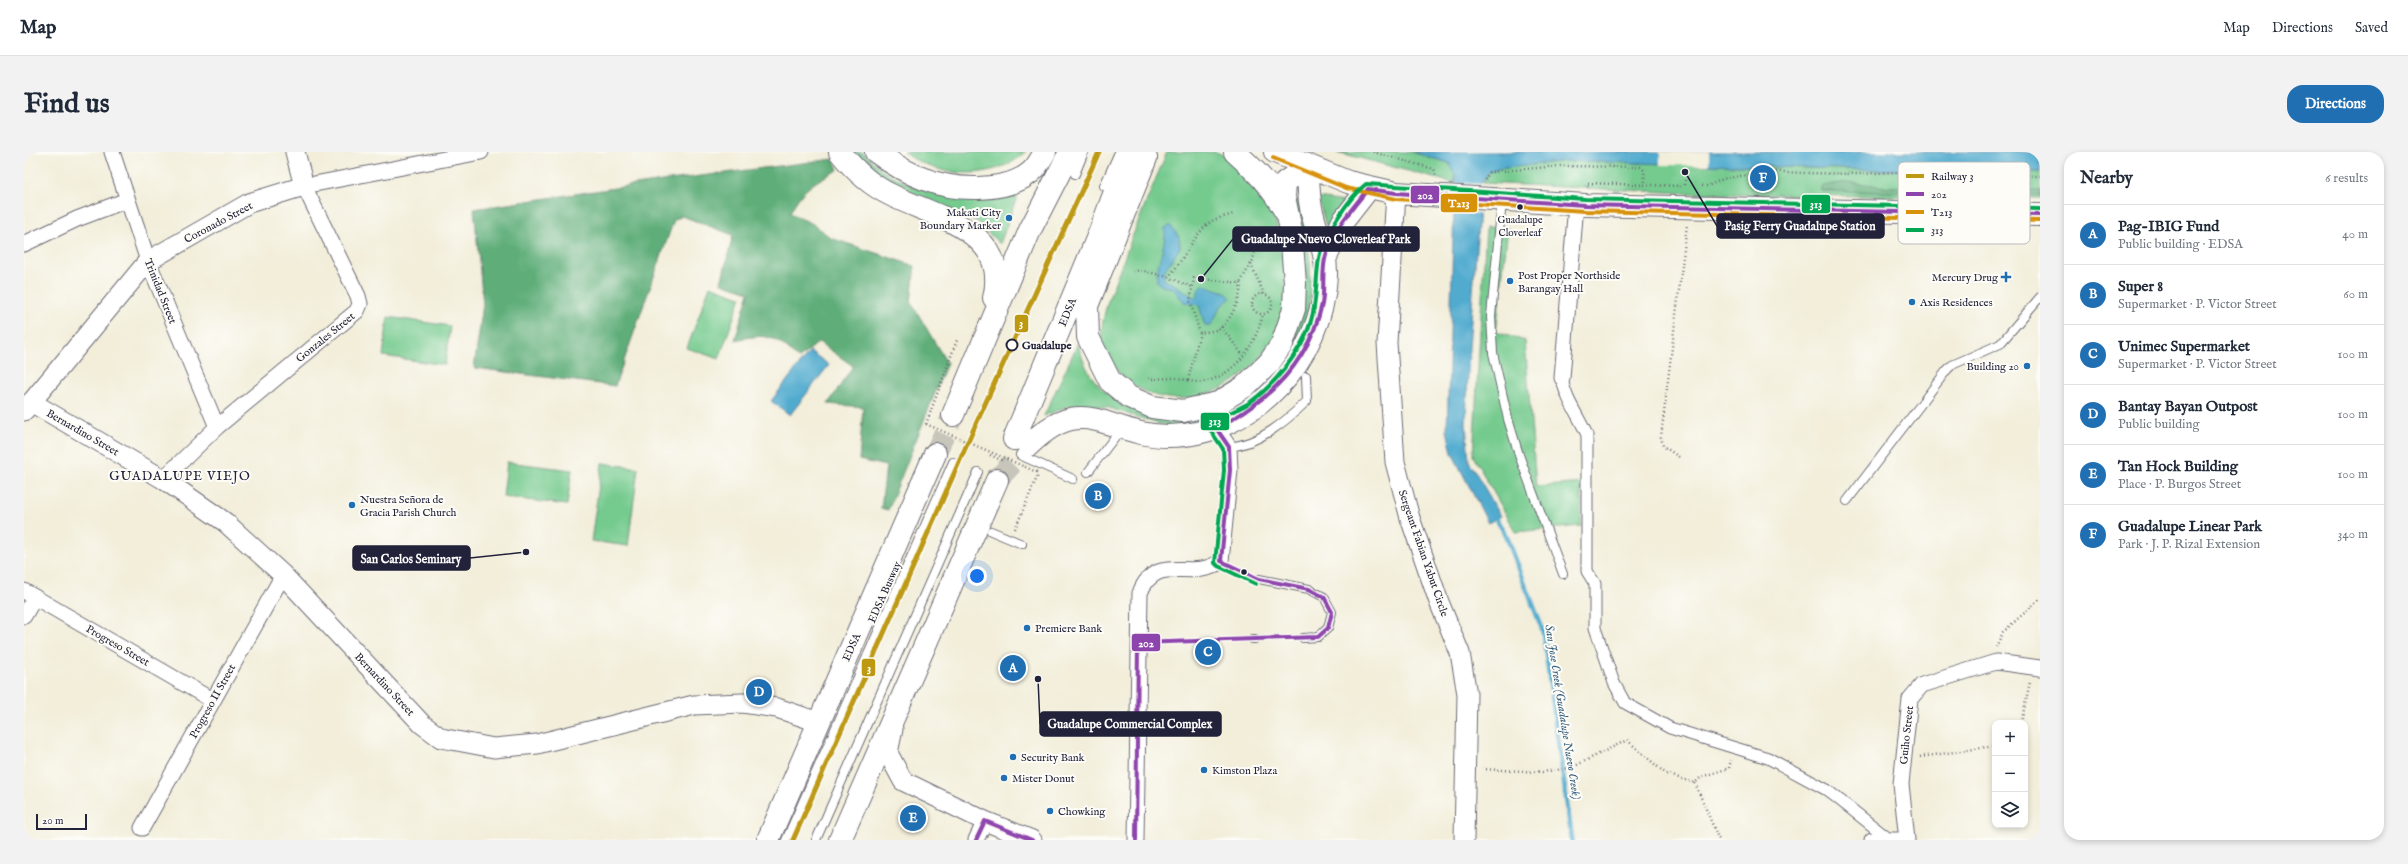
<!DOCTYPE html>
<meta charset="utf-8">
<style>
body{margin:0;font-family:"IM FELL English",serif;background:#f2f2f3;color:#1f2937}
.controls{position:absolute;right:12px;bottom:12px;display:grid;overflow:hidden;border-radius:8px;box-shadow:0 2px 6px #0003}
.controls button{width:36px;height:36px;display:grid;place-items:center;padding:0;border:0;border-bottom:1px solid #e0e1e3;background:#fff;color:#1f2937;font:20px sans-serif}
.scale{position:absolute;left:12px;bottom:10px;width:51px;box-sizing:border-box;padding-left:4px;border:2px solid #22223b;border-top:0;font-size:11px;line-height:14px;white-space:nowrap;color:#22223b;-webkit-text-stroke:3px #fdfcf7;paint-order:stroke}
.you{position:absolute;left:953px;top:424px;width:14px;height:14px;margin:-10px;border:3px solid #fff;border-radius:50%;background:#1a73e8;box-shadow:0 0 0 6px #1a73e833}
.badge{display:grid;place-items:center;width:26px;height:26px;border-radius:50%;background:#1f6fb2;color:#fff;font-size:13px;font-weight:700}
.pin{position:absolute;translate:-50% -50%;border:2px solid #fff;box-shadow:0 1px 4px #0006}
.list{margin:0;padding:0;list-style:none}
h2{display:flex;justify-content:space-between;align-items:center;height:52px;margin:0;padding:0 16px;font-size:17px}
h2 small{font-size:13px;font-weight:400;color:#747a83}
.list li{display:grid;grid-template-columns:26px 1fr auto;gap:12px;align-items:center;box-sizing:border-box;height:60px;padding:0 16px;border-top:1px solid #e0e1e3}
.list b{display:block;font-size:15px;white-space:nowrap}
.list p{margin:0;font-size:13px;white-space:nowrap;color:#747a83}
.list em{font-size:13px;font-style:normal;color:#747a83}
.icon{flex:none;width:22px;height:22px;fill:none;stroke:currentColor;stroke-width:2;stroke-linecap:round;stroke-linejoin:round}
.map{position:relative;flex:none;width:2016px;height:688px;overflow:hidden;border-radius:16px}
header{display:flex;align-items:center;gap:24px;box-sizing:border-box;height:56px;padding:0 20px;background:#fff;border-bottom:1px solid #e0e1e3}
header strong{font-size:19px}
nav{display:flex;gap:22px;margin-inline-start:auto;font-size:14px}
.intro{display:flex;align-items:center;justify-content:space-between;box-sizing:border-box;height:96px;padding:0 24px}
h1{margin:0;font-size:28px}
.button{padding:10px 18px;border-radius:16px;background:#1f6fb2;color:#fff;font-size:14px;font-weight:700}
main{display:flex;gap:24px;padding:0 24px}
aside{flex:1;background:#fff;border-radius:16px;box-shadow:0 2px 6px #0003}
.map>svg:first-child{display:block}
.green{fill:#74ca8e;stroke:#4b7664}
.forest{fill:#5fae79;stroke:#40685a}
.water{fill:#51abcf;stroke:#3a6685}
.pier{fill:#f2eeda}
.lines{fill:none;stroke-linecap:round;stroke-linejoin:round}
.stream{stroke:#51abcf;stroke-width:5}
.trunk-tunnel{stroke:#c8c5ba;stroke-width:22;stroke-dasharray:22 11;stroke-linecap:butt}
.service-casing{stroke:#6b6973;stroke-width:10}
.pedestrian-casing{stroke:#6b6973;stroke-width:13}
.minor-casing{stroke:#6b6973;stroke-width:17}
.tertiary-casing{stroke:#6b6973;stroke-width:21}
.secondary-casing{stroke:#6b6973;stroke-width:24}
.trunk-casing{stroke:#6b6973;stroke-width:24}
.path{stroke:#6b6973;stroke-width:2.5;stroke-dasharray:1 3;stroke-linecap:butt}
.service{stroke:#fff;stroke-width:8}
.pedestrian{stroke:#fff;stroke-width:11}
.minor{stroke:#fff;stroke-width:15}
.tertiary{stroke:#fff;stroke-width:19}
.secondary{stroke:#fff;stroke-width:22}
.trunk{stroke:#fff;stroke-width:22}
.path-bridge{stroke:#6b6973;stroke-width:2.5;stroke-dasharray:1 3;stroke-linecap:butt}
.bus-1-casing{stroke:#fdfcf7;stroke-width:7}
.bus-2-casing{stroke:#fdfcf7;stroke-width:7}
.bus-3-casing{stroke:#fdfcf7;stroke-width:7}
.bus-1{stroke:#8e44ad;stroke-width:4}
.bus-2{stroke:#d79209;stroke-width:4}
.bus-3{stroke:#00a651;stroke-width:4}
.rail-1-casing{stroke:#fdfcf7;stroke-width:8}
.rail-1{stroke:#bd9912;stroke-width:5}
.bus-dot{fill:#22223b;stroke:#fdfcf7;stroke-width:1.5}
.poi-dot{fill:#1f6fb2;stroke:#fdfcf7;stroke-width:1.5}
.stop-dot{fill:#fdfcf7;stroke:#22223b;stroke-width:2}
.labels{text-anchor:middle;stroke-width:4;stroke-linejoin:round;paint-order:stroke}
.bus-label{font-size:10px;fill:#22223b;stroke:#fdfcf7}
.poi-label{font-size:11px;fill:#22223b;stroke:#fdfcf7;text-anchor:start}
.street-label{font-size:11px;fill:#22223b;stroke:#fdfcf7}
.stop-label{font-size:11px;font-weight:bold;fill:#22223b;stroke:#fdfcf7;text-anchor:start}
.water-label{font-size:12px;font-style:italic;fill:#37607e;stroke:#fdfcf7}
.quarter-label{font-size:13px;letter-spacing:1px;fill:#22223b;stroke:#fdfcf7}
.key{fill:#fdfcf7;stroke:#bbbbbf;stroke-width:1}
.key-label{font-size:11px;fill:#22223b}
.leader{fill:none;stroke:#22223b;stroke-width:1.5}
.callout-dot{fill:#22223b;stroke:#fdfcf7;stroke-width:1.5}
.callout{fill:#22223b;stroke:#22223b;stroke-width:1.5}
.callout-label{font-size:12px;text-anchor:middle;font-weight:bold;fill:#fff}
.line-badge{stroke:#fdfcf7;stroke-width:1.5}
.badge-label{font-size:11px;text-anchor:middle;font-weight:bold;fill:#fff}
</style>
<header>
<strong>Map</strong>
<nav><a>Map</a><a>Directions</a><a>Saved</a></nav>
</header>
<div class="intro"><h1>Find us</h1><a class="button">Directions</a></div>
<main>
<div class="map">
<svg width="2016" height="688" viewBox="0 0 2016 688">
<rect width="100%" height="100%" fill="#fdfcf7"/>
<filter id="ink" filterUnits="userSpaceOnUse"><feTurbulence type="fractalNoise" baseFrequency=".025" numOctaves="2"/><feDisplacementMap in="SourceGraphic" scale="8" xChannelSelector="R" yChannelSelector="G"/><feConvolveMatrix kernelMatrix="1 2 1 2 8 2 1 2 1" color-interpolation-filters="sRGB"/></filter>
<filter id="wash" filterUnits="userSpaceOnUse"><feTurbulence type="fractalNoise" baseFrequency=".012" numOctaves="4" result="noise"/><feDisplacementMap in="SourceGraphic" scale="16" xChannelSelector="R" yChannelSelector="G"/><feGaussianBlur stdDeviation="0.9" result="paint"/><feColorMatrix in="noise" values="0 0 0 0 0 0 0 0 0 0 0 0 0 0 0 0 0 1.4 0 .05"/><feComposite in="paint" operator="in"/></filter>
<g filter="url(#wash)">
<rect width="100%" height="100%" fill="#f2eeda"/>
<path class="green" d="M 829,0 L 838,0 L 859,19 L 892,36 L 995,39 L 976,92 L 952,69 L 853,25 Z
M 880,0 L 1002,0 C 971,29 913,27 880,0 Z
M 1143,0 C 1158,0 1176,0 1191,0 C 1208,2 1240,44 1247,59 C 1262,89 1269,157 1251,186 C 1220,238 1151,270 1100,226 C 1091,218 1077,197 1077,185 C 1078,161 1088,137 1097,115 C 1111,76 1127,38 1143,0 Z
M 1313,0 L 1388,0 L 1425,11 L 1431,23 L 1429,31 Z
M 1542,9 L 1858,18 L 2016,20 L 2016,46 L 1680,42 L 1459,31 L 1465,20 L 1474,17 Z
M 1294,46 L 1321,50 L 1304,83 Z
M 1272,47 L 1275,47 L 1280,62 L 1286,110 L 1286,152 L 1274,194 L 1243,236 L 1190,268 L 1152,274 L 1135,272 L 1085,256 L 1062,253 L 1045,254 L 1020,264 L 1054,191 C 1065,240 1097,255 1140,267 L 1258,209 Z
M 1462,75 L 1484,76 L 1472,180 L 1501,189 L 1512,335 L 1558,331 L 1557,374 L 1492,380 L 1449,304 Z
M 686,134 L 717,145 L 695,207 L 663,196 Z
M 364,165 L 426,174 L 421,213 L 359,204 Z
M 483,310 L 548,318 L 543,353 L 479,345 Z
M 578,311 L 614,316 L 604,394 L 567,389 Z"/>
<path class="forest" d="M 810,7 L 814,18 C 792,29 777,37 766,61 L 791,73 L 807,86 L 891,114 L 887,150 L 923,211 L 864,358 L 857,356 L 862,314 L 835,308 L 839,255 L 804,252 L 829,214 L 795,190 L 774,207 C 750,183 744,181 711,188 L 725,140 L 697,131 L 709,83 L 658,64 L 650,68 L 591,234 L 450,216 L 459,152 L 450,57 L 645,28 Z
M 1823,30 L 1865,35 L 1964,32 L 1993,38 L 2016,38 L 2016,43 L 1798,39 L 1798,34 Z"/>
<path class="water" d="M 1388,0 L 2016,0 L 2016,20 L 1858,18 L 1542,9 L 1474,17 L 1465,20 L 1457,31 L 1445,196 L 1442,272 L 1445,309 L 1477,364 L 1464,371 L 1428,301 L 1423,278 L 1431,23 L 1425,11 Z
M 1146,73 L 1155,85 L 1156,96 L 1140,119 L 1140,128 C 1153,132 1161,142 1173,146 L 1175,136 L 1180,133 L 1201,140 L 1207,146 L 1197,154 L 1187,174 L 1181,174 L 1175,153 L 1160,150 L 1149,136 L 1138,134 L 1133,130 C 1131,111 1143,95 1141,76 Z
M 786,199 L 805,213 L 766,263 L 747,249 Z"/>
<path class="pier" d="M 1636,0 L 1685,0 L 1685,13 L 1636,13 Z
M 1429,31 L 1458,32 L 1457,62 L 1428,61 Z"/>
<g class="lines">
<path class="stream" d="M 1469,361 L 1481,380 L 1519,479 L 1548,688"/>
</g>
</g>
<g filter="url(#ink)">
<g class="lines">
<path class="trunk-tunnel" d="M 911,302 L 929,263
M 973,328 L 1005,293"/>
<g class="service-casing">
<path id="service" d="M 1051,22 L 1060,0
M 1080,34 L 1095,0
M 1478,49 L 1467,164 L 1469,201 L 1484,267 L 1495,303 L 1539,422
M 1205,295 C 1235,292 1261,270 1283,249 L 1282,224
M 996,303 L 1049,327
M 1064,320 L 1097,277
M 1823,349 L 1923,218 L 1928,213 L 1976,192 L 2016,145
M 967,379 L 998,392
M 1235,427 L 1285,437 L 1300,445 L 1308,460 L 1304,476 L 1294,485 L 1279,486
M 1228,487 L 1231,487
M 1114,491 L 1130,490
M 762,688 L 929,310
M 792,688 L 954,320"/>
</g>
<g class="pedestrian-casing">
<path id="pedestrian" d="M 1538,226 C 1541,247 1555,264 1563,283 L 1563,419 L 1571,432 L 1571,476 L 1590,531 L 1601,551 L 1646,576 L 1744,606 L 1803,638 L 1865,687"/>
</g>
<g class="minor-casing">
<path id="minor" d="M 88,0 L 124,109 L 193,275
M 0,92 L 53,67 L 103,48
M 1538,226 L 1552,52
M 139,327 L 193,275 L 333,159 L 336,152 L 334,144 L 280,34 L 457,0
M 0,439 L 188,548
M 0,464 L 11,445
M 118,676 L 259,423
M 952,688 L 961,669
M 1112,688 L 1116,441 C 1132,399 1169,431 1197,409 L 1206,318 L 1205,295 L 1192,276
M 1848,688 L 1883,688
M 1883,688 L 1877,632 L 1886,547 L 1898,533 L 1972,510 L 2016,516"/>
</g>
<g class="tertiary-casing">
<path id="tertiary" d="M 1372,41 L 1363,191 L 1371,310 L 1386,366 L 1415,450 L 1436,501 L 1443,542 L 1440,688
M 7,250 L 139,327 L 201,370 L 259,423 L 398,572 L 417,586 L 470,596 L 513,592 L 670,553 L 719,551 L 753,556 L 794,570
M 0,259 L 124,109 L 225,51 L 280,34 L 271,0
M 869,577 L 864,601 L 879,629 L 961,669 L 1008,688"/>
</g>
<g class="secondary-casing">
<path id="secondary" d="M 1251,0 L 1324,30 L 1372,41 L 1561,53 L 2016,63"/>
</g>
<g class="trunk-casing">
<path id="trunk" d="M 816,0 C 830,18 846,33 867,43 C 913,66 986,78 970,146
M 852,0 C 867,11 883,21 900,27 C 930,39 988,42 1011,16 C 1015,11 1018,5 1021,0
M 1211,0 C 1231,18 1248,35 1261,59
M 1122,6 L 1063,154 L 1064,185 L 1086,229 L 1105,245 L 1128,255 L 1159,259 L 1194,251 L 1220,235 L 1245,211 L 1258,192 L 1270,157 L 1271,131 L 1267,78 L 1260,45 L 1261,30 L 1283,15
M 1302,105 L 1319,69 L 1344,37
M 929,263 L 1006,78 L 1046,0
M 990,287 L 1077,77 L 1106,0
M 1005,293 C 1061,238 1083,284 1144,284 C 1230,284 1298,206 1302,124 C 1303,101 1293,82 1288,60 C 1284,46 1285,29 1283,15
M 744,688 L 911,302
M 816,688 L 973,328"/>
</g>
<path class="path" d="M 1349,0 L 1410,17 L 1413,25
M 1461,28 L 1465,20 L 1536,14 L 1616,15 L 1620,18 L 1621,32
M 1661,28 L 1661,34
M 1563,34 L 1563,31 L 1659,34
M 1678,34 L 1684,34 L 1699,27 L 1745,19 L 1778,21 L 1839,22 L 1866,20 L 2016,24
M 1227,112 L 1240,142
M 1109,120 L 1116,118 L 1144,125 C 1160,109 1169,82 1188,69 C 1194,66 1203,64 1209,62
M 1144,125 L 1168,135
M 1216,131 C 1219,144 1206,170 1195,177 C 1190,179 1182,180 1176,181 L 1166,149 L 1170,126 L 1216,131 L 1229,108 L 1234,83
M1228 152a10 10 0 1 1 20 0a10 10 0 1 1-20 0Z
M 1197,175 L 1219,203
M 1124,227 C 1133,227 1142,226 1152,226 C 1160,227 1171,231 1179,230 C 1212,224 1232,191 1239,162
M 1164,228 L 1176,181
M 902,272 L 933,188
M 966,303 L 979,309
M 1655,305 L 1639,294 L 1637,285 L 1663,73
M 991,377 L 1014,323
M 1972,495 L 1979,480 L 2016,447
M 1997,571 L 2006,530
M 1896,605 L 1971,594
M 1458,617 L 1518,620 L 1547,616 L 1603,588 L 1642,622 L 1671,631 L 1677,625 L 1705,616 L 1707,608
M 1671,631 L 1695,688"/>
<use href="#service" class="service"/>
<use href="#pedestrian" class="pedestrian"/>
<use href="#minor" class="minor"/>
<use href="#tertiary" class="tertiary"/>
<use href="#secondary" class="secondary"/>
<use href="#trunk" class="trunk"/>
<path class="path-bridge" d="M 902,272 L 1015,321"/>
<g class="bus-1-casing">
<path id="bus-1" d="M 952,688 L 961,669 L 1008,688
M 1112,688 L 1114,491 L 1294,485 L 1304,476 L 1308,460 L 1300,445 L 1285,437 L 1235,427 L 1197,409 L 1206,318 L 1205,295 L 1192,276 C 1244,250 1285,210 1298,152 C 1301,136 1297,119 1302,103 C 1309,78 1328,57 1344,37 L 1372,41 L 1561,53 L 2016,63"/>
</g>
<g class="bus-2-casing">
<path id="bus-2" d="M 1249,6 L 1322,36 L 1372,47 L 1561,59 L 2016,69"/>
</g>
<g class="bus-3-casing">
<path id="bus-3" d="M 1232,432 L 1194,414 L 1191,411 L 1200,318 L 1199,297 L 1187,279 L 1186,274 C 1191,266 1216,257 1225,251 C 1247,235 1264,215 1277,192 C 1295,160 1290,139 1295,106 C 1299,85 1325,45 1342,32 L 1561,47 L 2016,57"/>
</g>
<use href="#bus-1" class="bus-1"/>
<use href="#bus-2" class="bus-2"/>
<use href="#bus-3" class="bus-3"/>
<g class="rail-1-casing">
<path id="rail-1" d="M 769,688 L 947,283 L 1075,0"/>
</g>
<use href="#rail-1" class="rail-1"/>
</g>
</g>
<g class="bus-dot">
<circle cx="1496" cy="55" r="3.5"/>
<circle cx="1220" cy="420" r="3.5"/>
</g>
<g class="poi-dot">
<circle cx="985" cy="66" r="4"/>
<path d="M1980 119h4v4h4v4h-4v4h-4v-4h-4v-4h4z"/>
<circle cx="1486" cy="129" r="4"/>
<circle cx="1888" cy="150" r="4"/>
<circle cx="2003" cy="214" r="4"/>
<circle cx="328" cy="353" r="4"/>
<circle cx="1003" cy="476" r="4"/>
<circle cx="989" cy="605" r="4"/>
<circle cx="1180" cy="618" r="4"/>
<circle cx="980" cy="626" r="4"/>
<circle cx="1026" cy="659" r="4"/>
</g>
<circle class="stop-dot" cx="988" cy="193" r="5.5"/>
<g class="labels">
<g class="bus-label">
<text x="1496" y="71">Guadalupe<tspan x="1496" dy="13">Cloverleaf</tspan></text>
</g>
<g class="poi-label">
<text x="977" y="64" text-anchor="end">Makati City<tspan x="977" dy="13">Boundary Marker</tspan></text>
<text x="1494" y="127">Post Proper Northside<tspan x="1494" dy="13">Barangay Hall</tspan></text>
<text x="1974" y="129" text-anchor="end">Mercury Drug</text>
<text x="1896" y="154">Axis Residences</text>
<text x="1995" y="218" text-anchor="end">Building 20</text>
<text x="336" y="351">Nuestra Señora de<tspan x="336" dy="13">Gracia Parish Church</tspan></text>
<text x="1011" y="480">Premiere Bank</text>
<text x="997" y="609">Security Bank</text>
<text x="1188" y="622">Kimston Plaza</text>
<text x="988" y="630">Mister Donut</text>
<text x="1034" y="663">Chowking</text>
</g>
<g class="street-label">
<text transform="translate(194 70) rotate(-28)" y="4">Coronado Street</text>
<text transform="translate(137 139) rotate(68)" y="4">Trinidad Street</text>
<text transform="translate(1043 160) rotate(-67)" y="4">EDSA</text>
<text transform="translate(301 185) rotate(-39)" y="4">Gonzales Street</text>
<text transform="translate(59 280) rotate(30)" y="4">Bernardino Street</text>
<text transform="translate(1400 401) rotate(71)" y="4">Sergeant Fabian Yabut Circle</text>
<text transform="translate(860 440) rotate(-66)" y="4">EDSA Busway</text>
<text transform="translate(94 493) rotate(30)" y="4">Progreso Street</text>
<text transform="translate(827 495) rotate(-66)" y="4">EDSA</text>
<text transform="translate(361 532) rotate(47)" y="4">Bernardino Street</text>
<text transform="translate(188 549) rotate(-61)" y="4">Progreso II Street</text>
<text transform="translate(1882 583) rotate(-84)" y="4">Guiho Street</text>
</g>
<g class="stop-label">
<text x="998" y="197">Guadalupe</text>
</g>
<g class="water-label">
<text transform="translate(1539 560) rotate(81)" y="4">San Jose Creek (Guadalupe Nuevo Creek)</text>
</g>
<g class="quarter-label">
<text x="156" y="328">GUADALUPE VIEJO</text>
</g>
</g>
<rect x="1874" y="10" width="132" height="82" rx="6" class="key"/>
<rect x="1882" y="22" width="18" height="4" fill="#bd9912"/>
<rect x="1882" y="40" width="18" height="4" fill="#8e44ad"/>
<rect x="1882" y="58" width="18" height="4" fill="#d79209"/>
<rect x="1882" y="76" width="18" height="4" fill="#00a651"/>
<g class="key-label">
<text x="1907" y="28">Railway 3</text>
<text x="1907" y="46">202</text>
<text x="1907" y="64">T213</text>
<text x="1907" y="82">313</text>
</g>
<path class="leader" d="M1661 20L1693 74M1177 127L1209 87M502 400L446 406M1014 527L1016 572"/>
<g class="callout-dot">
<circle cx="1661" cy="20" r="4"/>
<circle cx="1177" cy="127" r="4"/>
<circle cx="502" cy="400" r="4"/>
<circle cx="1014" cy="527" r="4"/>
</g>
<g class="callout">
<rect x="1693" y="62" width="167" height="24" rx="4"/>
<rect x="1209" y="75" width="186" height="24" rx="4"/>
<rect x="329" y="394" width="117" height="24" rx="4"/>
<rect x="1016" y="560" width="181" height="24" rx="4"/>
</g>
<g class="callout-label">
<text x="1776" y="78">Pasig Ferry Guadalupe Station</text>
<text x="1302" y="91">Guadalupe Nuevo Cloverleaf Park</text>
<text x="387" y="411">San Carlos Seminary</text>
<text x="1106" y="576">Guadalupe Commercial Complex</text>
</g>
<g class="line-badge">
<rect x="1386" y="33" width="30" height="19" rx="4" fill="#8e44ad"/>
<rect x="1416" y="41" width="38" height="20" rx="4" fill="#d79209"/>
<rect x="1777" y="42" width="30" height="20" rx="4" fill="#00a651"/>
<rect x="990" y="162" width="15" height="19" rx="4" fill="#bd9912"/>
<rect x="1176" y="260" width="30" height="19" rx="4" fill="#00a651"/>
<rect x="1107" y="481" width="30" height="19" rx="4" fill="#8e44ad"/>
<rect x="837" y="506" width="15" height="19" rx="4" fill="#bd9912"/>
</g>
<g class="badge-label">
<text x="1401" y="47">202</text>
<text x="1435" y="55">T213</text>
<text x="1792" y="56">313</text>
<text x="997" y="175">3</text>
<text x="1191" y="273">313</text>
<text x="1122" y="495">202</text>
<text x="845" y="520">3</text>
</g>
</svg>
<div class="controls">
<button>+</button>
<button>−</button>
<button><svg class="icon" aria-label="layers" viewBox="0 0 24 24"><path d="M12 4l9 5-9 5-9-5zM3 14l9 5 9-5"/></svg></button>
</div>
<div class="scale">20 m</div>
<div class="you"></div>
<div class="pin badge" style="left:989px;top:516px">A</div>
<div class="pin badge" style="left:1074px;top:344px">B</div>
<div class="pin badge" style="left:1184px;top:500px">C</div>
<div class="pin badge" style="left:735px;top:540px">D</div>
<div class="pin badge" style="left:889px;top:666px">E</div>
<div class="pin badge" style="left:1739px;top:26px">F</div>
</div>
<aside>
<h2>Nearby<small>6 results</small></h2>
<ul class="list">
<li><span class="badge">A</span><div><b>Pag-IBIG Fund</b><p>Public building · EDSA</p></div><em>40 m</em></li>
<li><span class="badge">B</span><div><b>Super 8</b><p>Supermarket · P. Victor Street</p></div><em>60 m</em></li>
<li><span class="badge">C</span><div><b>Unimec Supermarket</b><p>Supermarket · P. Victor Street</p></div><em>100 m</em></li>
<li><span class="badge">D</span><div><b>Bantay Bayan Outpost</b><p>Public building</p></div><em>100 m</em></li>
<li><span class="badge">E</span><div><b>Tan Hock Building</b><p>Place · P. Burgos Street</p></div><em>100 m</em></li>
<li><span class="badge">F</span><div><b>Guadalupe Linear Park</b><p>Park · J. P. Rizal Extension</p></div><em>340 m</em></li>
</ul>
</aside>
</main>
